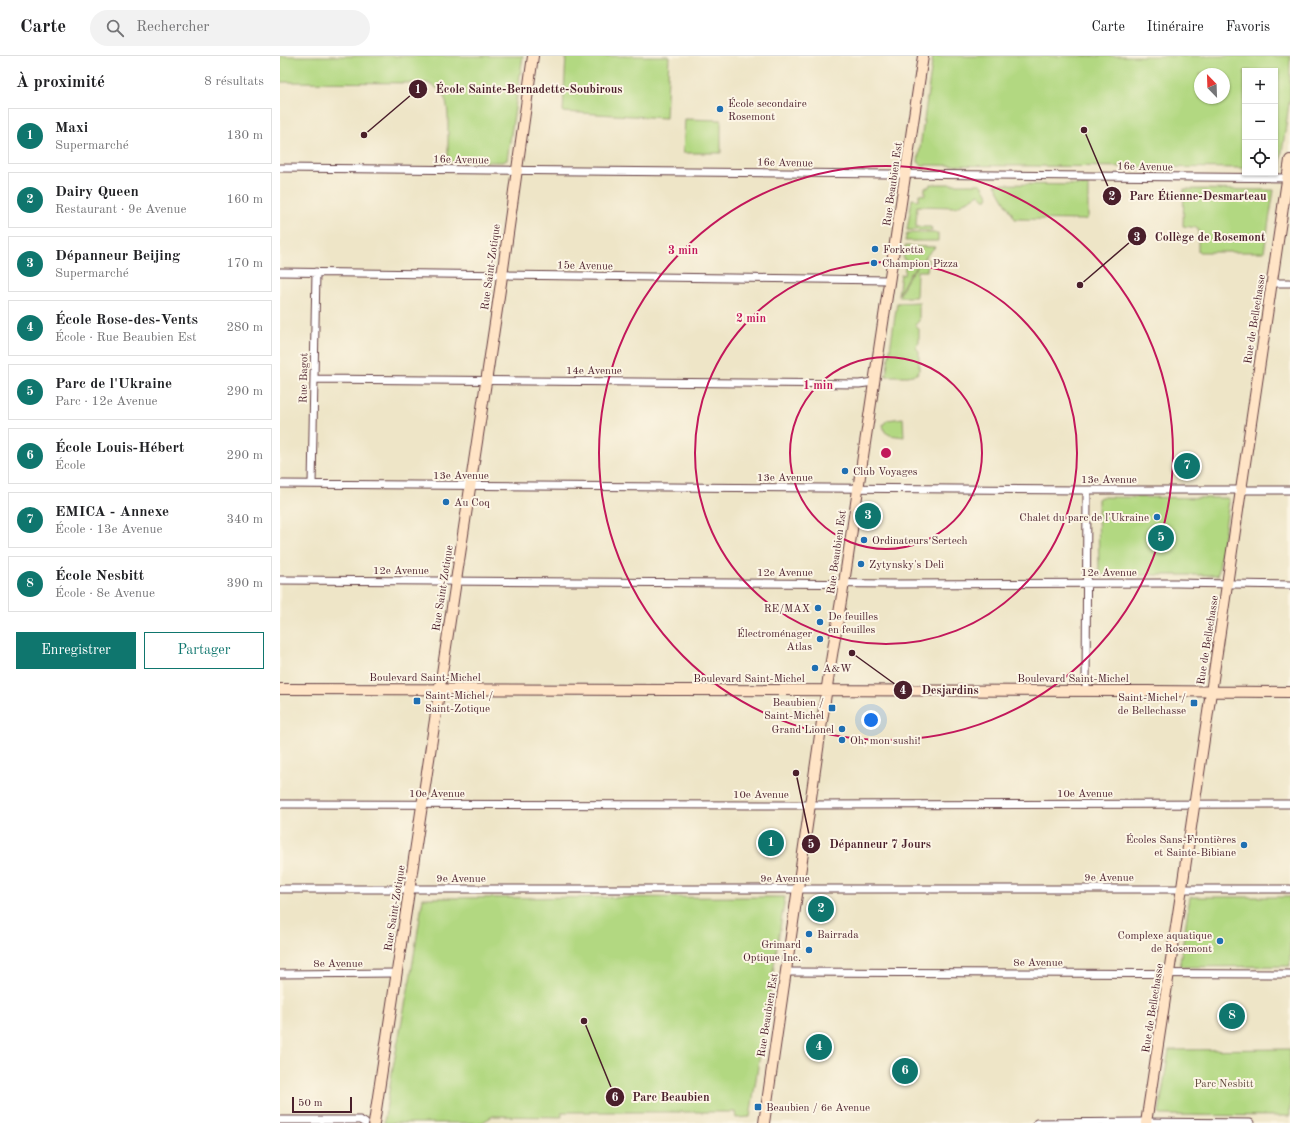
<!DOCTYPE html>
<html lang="fr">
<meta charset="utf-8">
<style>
body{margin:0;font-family:"Old Standard TT",serif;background:#f2f2f2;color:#202124}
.controls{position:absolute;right:12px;top:12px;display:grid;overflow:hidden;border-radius:0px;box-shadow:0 1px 3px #0004}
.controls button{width:36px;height:36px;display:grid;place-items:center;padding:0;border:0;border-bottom:1px solid #e0e0e0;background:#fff;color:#202124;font:20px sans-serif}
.compass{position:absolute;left:914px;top:12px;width:36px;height:36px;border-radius:50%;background:#fff;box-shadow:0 1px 3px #0004;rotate:337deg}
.scale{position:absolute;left:12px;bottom:10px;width:60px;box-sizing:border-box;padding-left:4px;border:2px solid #4a1f2b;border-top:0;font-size:11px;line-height:14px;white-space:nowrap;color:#4a1f2b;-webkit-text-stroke:3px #fcf5e5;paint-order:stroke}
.you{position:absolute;left:591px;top:664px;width:14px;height:14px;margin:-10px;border:3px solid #fff;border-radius:50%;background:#1a73e8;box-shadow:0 0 0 6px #1a73e833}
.badge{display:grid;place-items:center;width:26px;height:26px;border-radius:50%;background:#0f766e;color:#fff;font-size:13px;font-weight:700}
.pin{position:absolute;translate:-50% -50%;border:2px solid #fff;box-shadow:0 1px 4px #0006}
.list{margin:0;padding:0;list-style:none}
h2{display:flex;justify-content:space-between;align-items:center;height:52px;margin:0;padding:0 16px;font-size:17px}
h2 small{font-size:13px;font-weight:400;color:#757577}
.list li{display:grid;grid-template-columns:26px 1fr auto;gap:12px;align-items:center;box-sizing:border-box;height:56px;margin:0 8px 8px;padding:0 8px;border:1px solid #e0e0e0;border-radius:0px}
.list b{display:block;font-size:15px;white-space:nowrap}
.list p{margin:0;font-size:13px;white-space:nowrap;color:#757577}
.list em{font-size:13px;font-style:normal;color:#757577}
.actions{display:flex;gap:8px;padding:12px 16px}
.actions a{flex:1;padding:9px 0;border:1px solid #0f766e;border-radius:0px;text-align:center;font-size:14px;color:#0f766e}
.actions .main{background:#0f766e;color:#fff}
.icon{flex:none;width:22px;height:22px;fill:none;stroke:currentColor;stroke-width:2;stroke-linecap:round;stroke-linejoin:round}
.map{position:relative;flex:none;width:1010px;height:1067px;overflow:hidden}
header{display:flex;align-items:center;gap:24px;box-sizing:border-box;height:56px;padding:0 20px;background:#fff;border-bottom:1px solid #e0e0e0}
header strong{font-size:19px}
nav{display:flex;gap:22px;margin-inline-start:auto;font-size:14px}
.search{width:280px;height:36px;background:#f2f2f2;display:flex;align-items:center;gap:10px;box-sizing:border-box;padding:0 14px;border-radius:22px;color:#757577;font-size:15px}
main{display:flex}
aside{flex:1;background:#fff}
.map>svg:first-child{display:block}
.green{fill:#b2d881;stroke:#7e7c56;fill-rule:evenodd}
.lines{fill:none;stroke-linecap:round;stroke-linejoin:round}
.street-casing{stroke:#633d42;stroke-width:9}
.secondary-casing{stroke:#633d42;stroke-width:12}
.street{stroke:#fff;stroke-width:7}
.secondary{stroke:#ffe4c6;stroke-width:10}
.ring{fill:none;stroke:#c2185b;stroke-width:2}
.poi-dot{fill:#1f6fb2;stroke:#fcf5e5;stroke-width:1.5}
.labels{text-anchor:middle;stroke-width:4;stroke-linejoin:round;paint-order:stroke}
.poi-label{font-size:11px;fill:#4a1f2b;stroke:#fcf5e5;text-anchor:start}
.street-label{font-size:11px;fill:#4a1f2b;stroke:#fcf5e5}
.park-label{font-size:11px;fill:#644d40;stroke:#fcf5e5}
.centre{fill:#c2185b;stroke:#fcf5e5;stroke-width:2}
.ring-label{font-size:12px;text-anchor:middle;font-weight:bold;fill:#c2185b;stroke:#fcf5e5;stroke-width:4;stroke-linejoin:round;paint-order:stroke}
.leader{fill:none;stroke:#4a1f2b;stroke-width:1.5}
.callout-dot{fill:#4a1f2b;stroke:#fcf5e5;stroke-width:1.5}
.mark-label{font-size:12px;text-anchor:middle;font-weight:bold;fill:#fff}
.callout-label{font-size:12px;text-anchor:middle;font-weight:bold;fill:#4a1f2b;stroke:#fcf5e5;stroke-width:4;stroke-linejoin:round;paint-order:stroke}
</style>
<header>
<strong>Carte</strong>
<div class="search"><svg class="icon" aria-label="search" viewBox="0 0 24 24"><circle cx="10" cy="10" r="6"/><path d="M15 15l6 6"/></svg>Rechercher</div>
<nav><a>Carte</a><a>Itinéraire</a><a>Favoris</a></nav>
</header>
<main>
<aside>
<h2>À proximité<small>8 résultats</small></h2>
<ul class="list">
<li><span class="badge">1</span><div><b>Maxi</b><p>Supermarché</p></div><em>130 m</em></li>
<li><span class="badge">2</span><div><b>Dairy Queen</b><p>Restaurant · 9e Avenue</p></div><em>160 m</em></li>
<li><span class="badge">3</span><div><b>Dépanneur Beijing</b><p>Supermarché</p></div><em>170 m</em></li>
<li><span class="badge">4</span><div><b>École Rose-des-Vents</b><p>École · Rue Beaubien Est</p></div><em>280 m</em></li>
<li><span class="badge">5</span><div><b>Parc de l'Ukraine</b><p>Parc · 12e Avenue</p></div><em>290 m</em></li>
<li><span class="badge">6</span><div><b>École Louis-Hébert</b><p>École</p></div><em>290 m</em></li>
<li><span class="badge">7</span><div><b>EMICA - Annexe</b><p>École · 13e Avenue</p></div><em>340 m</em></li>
<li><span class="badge">8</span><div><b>École Nesbitt</b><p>École · 8e Avenue</p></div><em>390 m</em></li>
</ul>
<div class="actions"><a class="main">Enregistrer</a><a>Partager</a></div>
</aside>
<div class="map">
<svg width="1010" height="1067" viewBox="0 0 1010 1067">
<rect width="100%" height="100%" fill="#fcf5e5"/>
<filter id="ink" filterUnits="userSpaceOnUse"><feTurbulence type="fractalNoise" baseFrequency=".025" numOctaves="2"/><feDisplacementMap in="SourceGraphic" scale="8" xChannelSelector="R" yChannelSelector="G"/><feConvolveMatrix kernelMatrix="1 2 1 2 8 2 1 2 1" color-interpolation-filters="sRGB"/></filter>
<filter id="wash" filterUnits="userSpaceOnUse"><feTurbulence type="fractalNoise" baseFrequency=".012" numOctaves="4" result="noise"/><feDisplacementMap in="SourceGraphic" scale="16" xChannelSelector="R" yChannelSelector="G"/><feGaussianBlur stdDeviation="0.9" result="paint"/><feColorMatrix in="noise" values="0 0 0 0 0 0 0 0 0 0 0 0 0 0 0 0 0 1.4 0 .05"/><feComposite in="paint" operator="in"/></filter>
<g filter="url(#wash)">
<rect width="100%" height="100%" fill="#eee5c7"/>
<path class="green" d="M 0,0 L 243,0 L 227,104 L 223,106 L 168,106 C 168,95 168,85 168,74 C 168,55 170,35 147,27 L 0,26 Z
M 286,0 L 389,0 L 386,62 L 283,56 Z
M 653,0 L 1010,0 L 1010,41 L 1000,110 L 995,113 L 995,15 L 965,15 L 965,112 L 642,109 L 638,106 ZM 920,18 L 944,18 L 944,42 L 920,42 Z
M 405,63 L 441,64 L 441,97 L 403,97 Z
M 650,128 L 700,128 L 703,130 L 709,141 L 707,143 L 704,143 L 699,138 L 676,151 L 637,150 L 636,171 L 651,171 L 652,175 L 627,174 L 632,143 L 639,144 L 639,138 L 645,139 L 645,131 L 649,131 Z
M 715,128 L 808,129 L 808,161 L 805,164 L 735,163 Z
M 904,133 L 994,134 L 984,196 L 918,196 L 918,172 L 903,170 Z
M 627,177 L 658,177 L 658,185 L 625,185 Z
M 625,190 L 655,191 L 630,217 L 618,239 L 621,218 L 624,219 L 626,204 L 623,203 Z
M 648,203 L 647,215 L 637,215 L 636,241 L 619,241 C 624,228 634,209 648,203 Z
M 639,246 L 639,265 L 635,269 L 639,273 L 639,287 L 635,291 L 639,295 L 639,314 L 637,318 L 627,320 L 606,320 L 617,247 Z
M 623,362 L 624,381 L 610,379 L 605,376 L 603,369 L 607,364 Z
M 821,441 L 947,442 L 949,445 L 938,519 L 819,519 L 818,443 Z
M 505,841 L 470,1061 L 456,1062 L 455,1056 L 282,1056 L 282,1061 L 213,1060 L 201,1067 L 104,1067 L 113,1011 L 131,918 L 143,842 Z
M 910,841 L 1010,841 L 1010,910 L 904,911 L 901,909 L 900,906 Z
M 1010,993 L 1010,1060 L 880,1059 L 879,1057 L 889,994 Z"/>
</g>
<g filter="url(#ink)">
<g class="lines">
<g class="street-casing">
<path id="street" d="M 0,112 L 1010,122
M 0,216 L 609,224
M 992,227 L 1010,227
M 34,323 L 579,328 L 594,326
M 0,428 L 799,434 L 1010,434
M 32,428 L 36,216
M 0,524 L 616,528 L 896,527 L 1010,529
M 806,634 L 807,434
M 0,748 L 520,749 L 1010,748
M 0,833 L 1010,833
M 506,916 L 1010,918
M 0,918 L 117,917
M 0,1064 L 80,1064 L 85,1067
M 757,1067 L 861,1066 L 970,1067"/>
</g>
<g class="secondary-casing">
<path id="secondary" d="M 0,633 L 865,635 L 1010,636
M 94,1067 L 221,227 L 253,0
M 484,1067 L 549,617 L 564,527 L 643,0
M 866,1067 L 903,825 L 1010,104"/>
</g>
<use href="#street" class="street"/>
<use href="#secondary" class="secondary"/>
</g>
</g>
<g class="ring">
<circle cx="606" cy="397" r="96"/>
<circle cx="606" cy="397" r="191"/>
<circle cx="606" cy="397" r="287"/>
</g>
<g class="poi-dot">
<circle cx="440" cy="53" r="4"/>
<circle cx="595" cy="193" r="4"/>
<circle cx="594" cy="207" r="4"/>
<circle cx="565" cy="415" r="4"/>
<circle cx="166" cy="446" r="4"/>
<circle cx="877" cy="461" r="4"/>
<circle cx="584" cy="484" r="4"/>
<circle cx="581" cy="508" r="4"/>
<circle cx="538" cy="552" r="4"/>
<circle cx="540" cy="566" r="4"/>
<circle cx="540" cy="583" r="4"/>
<circle cx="535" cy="612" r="4"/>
<rect x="133" y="641" width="8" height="8" rx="2"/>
<rect x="910" y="643" width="8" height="8" rx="2"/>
<rect x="548" y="648" width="8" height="8" rx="2"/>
<circle cx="562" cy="673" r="4"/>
<circle cx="562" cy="684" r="4"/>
<circle cx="964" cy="789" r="4"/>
<circle cx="529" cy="878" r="4"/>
<circle cx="940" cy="885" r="4"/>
<circle cx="529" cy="894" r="4"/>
<rect x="474" y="1047" width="8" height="8" rx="2"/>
</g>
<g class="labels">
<g class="poi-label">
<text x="448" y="51">École secondaire<tspan x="448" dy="13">Rosemont</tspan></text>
<text x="603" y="197">Forketta</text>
<text x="602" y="211">Champion Pizza</text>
<text x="573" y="419">Club Voyages</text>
<text x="174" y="450">Au Coq</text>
<text x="869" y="465" text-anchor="end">Chalet du parc de l'Ukraine</text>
<text x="592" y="488">Ordinateurs Sertech</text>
<text x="589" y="512">Zytynsky's Deli</text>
<text x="530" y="556" text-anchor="end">RE/MAX</text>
<text x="548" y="564">De feuilles<tspan x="548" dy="13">en feuilles</tspan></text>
<text x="532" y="581" text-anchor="end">Électroménager<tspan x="532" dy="13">Atlas</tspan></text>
<text x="543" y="616">A&amp;W</text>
<text x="145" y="643">Saint-Michel /<tspan x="145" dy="13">Saint-Zotique</tspan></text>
<text x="906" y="645" text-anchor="end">Saint-Michel /<tspan x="906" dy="13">de Bellechasse</tspan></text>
<text x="544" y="650" text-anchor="end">Beaubien /<tspan x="544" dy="13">Saint-Michel</tspan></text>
<text x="554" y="677" text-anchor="end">Grand Lionel</text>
<text x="570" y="688">Oh, mon sushi!</text>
<text x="956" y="787" text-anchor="end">Écoles Sans-Frontières<tspan x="956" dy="13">et Sainte-Bibiane</tspan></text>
<text x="537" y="882">Bairrada</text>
<text x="932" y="883" text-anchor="end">Complexe aquatique<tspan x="932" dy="13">de Rosemont</tspan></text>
<text x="521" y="892" text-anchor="end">Grimard<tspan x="521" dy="13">Optique Inc.</tspan></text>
<text x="486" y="1055">Beaubien / 6e Avenue</text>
</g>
<g class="street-label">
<text transform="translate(181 103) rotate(1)" y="4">16e Avenue</text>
<text transform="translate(505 106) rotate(1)" y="4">16e Avenue</text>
<text transform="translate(865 110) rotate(1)" y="4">16e Avenue</text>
<text transform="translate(612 128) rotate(-82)" y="4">Rue Beaubien Est</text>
<text transform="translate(305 209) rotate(1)" y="4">15e Avenue</text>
<text transform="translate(210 211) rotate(-82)" y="4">Rue Saint-Zotique</text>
<text transform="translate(974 263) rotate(-81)" y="4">Rue de Bellechasse</text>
<text x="314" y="318">14e Avenue</text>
<text transform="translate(23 322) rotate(-89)" y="4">Rue Bagot</text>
<text x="181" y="423">13e Avenue</text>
<text x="505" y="425">13e Avenue</text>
<text x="829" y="427">13e Avenue</text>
<text transform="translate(556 496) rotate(-82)" y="4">Rue Beaubien Est</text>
<text x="121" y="518">12e Avenue</text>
<text x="505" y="520">12e Avenue</text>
<text x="829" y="520">12e Avenue</text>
<text transform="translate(162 532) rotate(-81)" y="4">Rue Saint-Zotique</text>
<text transform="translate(927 584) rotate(-81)" y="4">Rue de Bellechasse</text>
<text x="145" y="625">Boulevard Saint-Michel</text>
<text x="469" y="626">Boulevard Saint-Michel</text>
<text x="793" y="626">Boulevard Saint-Michel</text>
<text x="157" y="741">10e Avenue</text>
<text x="805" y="741">10e Avenue</text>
<text x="481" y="742">10e Avenue</text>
<text x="829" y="825">9e Avenue</text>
<text x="181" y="826">9e Avenue</text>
<text x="505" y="826">9e Avenue</text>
<text transform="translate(114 852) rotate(-81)" y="4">Rue Saint-Zotique</text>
<text x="758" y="910">8e Avenue</text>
<text x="58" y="911">8e Avenue</text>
<text transform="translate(872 952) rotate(-81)" y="4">Rue de Bellechasse</text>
<text transform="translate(487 959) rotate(-81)" y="4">Rue Beaubien Est</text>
</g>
<g class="park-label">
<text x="944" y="1031">Parc Nesbitt</text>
</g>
</g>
<circle cx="606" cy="397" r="6" class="centre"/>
<g class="ring-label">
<text x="403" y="198">3 min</text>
<text x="471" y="266">2 min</text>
<text x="538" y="333">1 min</text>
</g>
<path class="leader" d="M84 79L138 33M804 74L832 140M800 229L857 180M572 597L623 634M516 717L531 788M304 965L335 1041"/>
<g class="callout-dot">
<circle cx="84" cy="79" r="4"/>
<circle cx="804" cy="74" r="4"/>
<circle cx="800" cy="229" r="4"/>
<circle cx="572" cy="597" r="4"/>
<circle cx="516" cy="717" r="4"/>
<circle cx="304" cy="965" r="4"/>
<circle cx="138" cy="33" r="10"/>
<circle cx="832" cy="140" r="10"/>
<circle cx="857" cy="180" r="10"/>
<circle cx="623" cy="634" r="10"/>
<circle cx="531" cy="788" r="10"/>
<circle cx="335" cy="1041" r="10"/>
</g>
<g class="mark-label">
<text x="138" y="37">1</text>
<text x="832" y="144">2</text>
<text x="857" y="185">3</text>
<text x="623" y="638">4</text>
<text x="531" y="792">5</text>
<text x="335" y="1045">6</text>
</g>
<g class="callout-label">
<text x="249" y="37">École Sainte-Bernadette-Soubirous</text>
<text x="918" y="144">Parc Étienne-Desmarteau</text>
<text x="930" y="185">Collège de Rosemont</text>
<text x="670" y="638">Desjardins</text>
<text x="600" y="792">Dépanneur 7 Jours</text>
<text x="391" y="1045">Parc Beaubien</text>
</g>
</svg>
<div class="controls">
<button>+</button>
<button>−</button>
<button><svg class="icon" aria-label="locate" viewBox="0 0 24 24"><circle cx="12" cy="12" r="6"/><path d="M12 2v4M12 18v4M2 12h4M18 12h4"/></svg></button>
</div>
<svg class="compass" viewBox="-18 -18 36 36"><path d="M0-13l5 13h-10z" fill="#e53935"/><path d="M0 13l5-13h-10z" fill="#757577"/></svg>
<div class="scale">50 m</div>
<div class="you"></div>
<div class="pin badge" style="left:491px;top:787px">1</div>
<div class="pin badge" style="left:541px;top:853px">2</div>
<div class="pin badge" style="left:588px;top:460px">3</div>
<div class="pin badge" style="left:539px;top:991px">4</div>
<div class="pin badge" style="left:881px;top:482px">5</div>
<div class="pin badge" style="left:625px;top:1015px">6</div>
<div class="pin badge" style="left:907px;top:410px">7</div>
<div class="pin badge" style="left:952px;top:960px">8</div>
</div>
</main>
